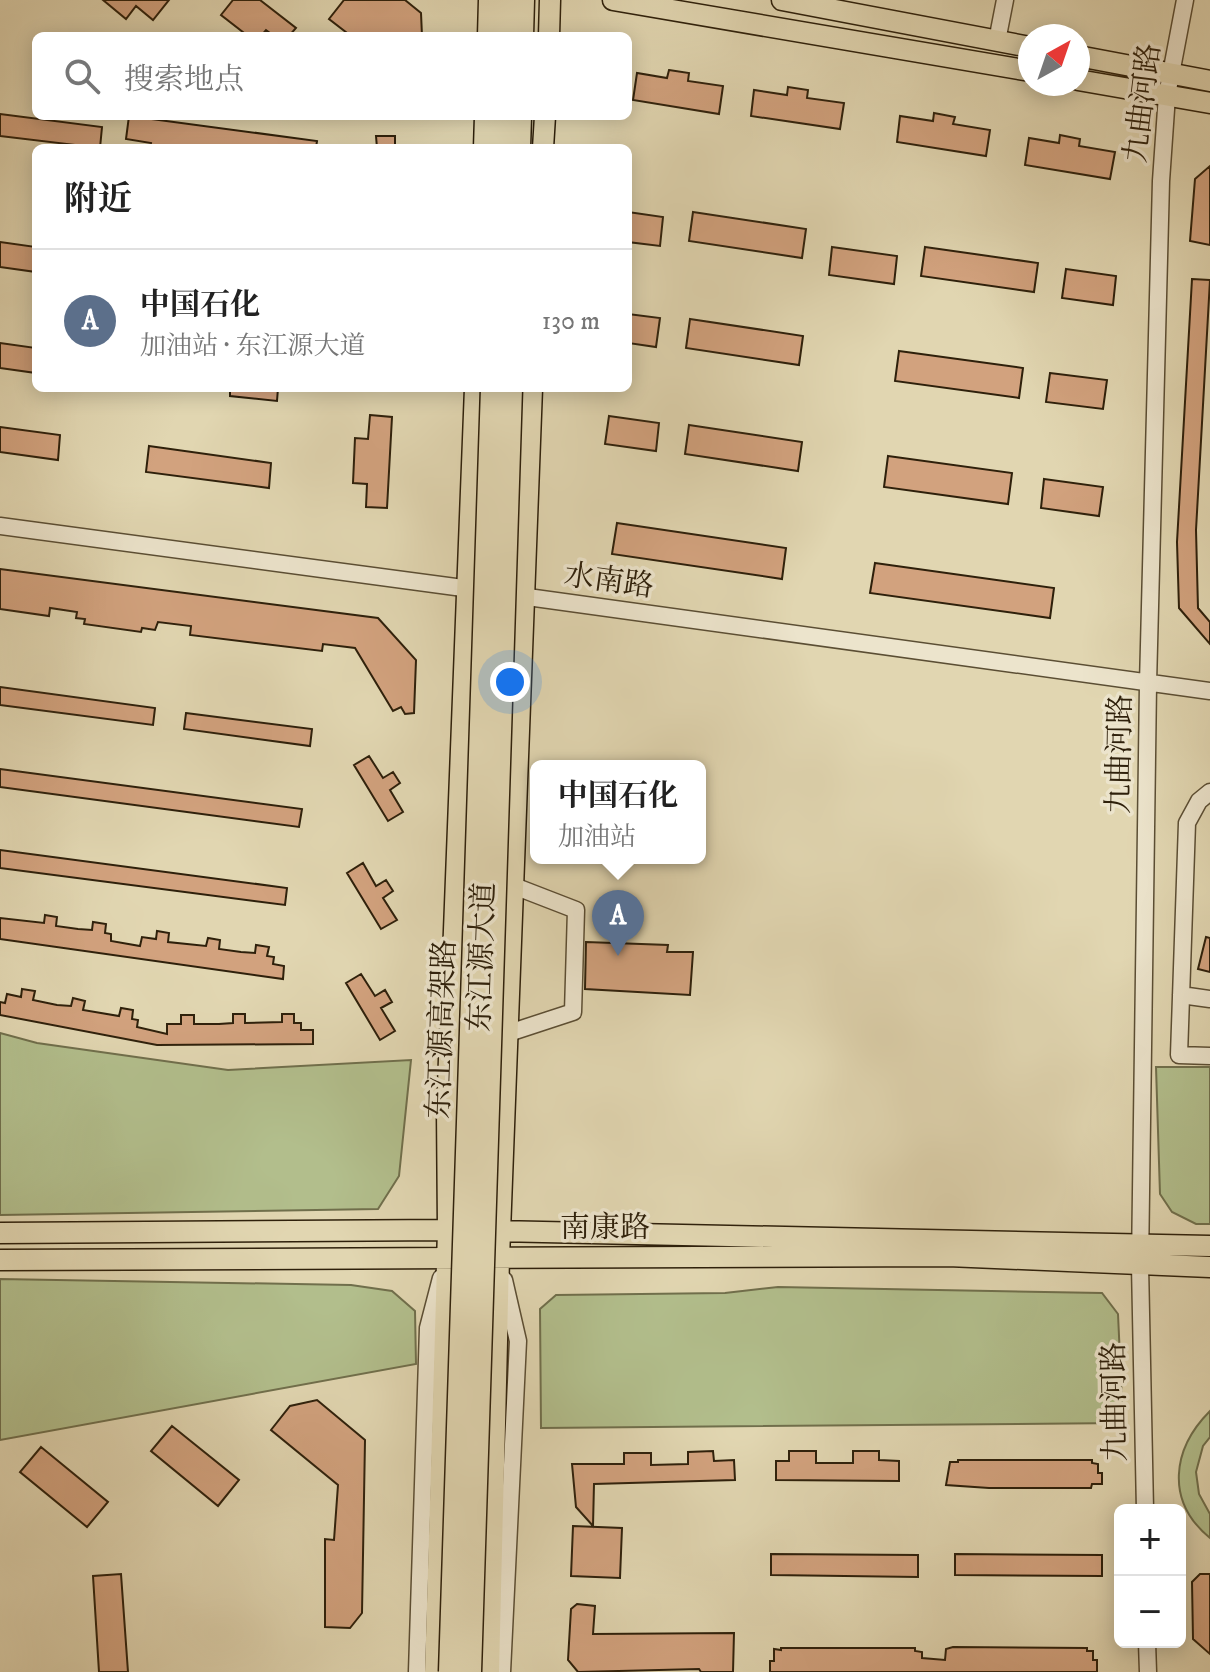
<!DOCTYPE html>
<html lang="zh">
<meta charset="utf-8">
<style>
body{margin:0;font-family:"IM FELL DW Pica","Noto Serif SC",serif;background:#f2f2f2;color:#222}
.controls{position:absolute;right:24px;bottom:24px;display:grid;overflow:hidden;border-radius:12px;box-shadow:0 4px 20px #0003}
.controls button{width:72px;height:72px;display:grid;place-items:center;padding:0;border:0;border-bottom:2px solid #e0e0e0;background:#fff;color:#222;font:40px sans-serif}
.compass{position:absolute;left:1018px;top:24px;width:72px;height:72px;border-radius:50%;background:#fff;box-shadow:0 4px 20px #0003;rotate:40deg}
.you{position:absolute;left:510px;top:682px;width:28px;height:28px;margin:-20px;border:6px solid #fff;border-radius:50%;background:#1a73e8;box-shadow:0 0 0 12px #1a73e833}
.badge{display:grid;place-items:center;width:52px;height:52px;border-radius:50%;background:#8f2418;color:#fff;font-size:26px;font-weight:700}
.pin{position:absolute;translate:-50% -66px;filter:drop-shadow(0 2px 4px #0008)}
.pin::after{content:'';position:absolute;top:42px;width:28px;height:24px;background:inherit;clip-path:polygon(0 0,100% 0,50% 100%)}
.popup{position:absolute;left:530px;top:760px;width:176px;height:104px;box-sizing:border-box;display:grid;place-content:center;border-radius:12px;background:#fff;filter:drop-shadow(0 2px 6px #0005);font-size:26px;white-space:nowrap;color:#767676}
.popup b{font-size:30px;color:#222}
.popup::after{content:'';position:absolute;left:50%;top:100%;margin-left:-16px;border:16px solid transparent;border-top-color:#fff}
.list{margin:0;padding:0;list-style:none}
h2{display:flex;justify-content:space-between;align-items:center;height:104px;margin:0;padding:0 32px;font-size:34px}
h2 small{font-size:26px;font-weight:400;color:#767676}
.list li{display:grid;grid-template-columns:52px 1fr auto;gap:24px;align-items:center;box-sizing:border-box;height:144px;padding:0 32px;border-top:2px solid #e0e0e0}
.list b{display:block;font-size:30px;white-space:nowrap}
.list p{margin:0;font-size:26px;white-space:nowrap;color:#767676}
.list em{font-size:26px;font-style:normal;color:#767676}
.icon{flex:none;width:44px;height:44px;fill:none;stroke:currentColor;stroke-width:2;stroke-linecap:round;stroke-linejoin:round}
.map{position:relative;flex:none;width:1210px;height:1672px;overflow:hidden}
.search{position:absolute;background:#fff;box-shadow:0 4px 20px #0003;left:32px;top:32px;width:600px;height:88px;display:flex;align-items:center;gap:20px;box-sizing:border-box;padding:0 28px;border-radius:12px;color:#767676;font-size:30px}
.panel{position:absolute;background:#fff;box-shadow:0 4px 20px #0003;left:32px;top:144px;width:600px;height:248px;border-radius:12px}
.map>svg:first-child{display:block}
.green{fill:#b2be8c;stroke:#706f4c;stroke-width:2}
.building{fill:#d2a27e;stroke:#2e200b;stroke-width:2}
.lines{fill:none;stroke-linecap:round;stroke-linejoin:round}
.minor-casing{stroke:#5b4e34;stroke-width:19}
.major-casing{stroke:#2e200b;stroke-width:23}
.highway-casing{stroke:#2e200b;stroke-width:25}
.minor{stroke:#ece4cc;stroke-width:16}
.major{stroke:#e1d6b1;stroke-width:20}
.highway{stroke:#e1d6b1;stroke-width:22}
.highway-bridge-casing{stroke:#2e200b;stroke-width:25;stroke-linecap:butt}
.highway-bridge{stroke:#e1d6b1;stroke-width:22}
.labels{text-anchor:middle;stroke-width:7;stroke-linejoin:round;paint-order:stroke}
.street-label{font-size:30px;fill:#2e200b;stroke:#ece4cc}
</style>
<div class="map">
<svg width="1210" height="1672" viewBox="0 0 1210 1672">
<rect width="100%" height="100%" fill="#e1d6b1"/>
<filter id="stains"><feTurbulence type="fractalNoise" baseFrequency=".0025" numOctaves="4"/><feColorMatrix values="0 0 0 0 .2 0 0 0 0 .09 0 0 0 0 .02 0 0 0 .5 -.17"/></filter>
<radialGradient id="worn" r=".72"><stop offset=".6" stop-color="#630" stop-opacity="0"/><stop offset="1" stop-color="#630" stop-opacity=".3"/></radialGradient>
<path class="green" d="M 0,1033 L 37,1043 L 228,1070 L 411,1060 L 399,1176 L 378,1209 L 0,1215 Z
M 1156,1067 L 1210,1067 L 1210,1224 L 1196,1224 L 1172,1212 L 1160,1194 Z
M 0,1279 L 351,1285 L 392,1291 L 415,1311 L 416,1364 L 0,1440 Z
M 778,1287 L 1102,1293 L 1118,1314 L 1123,1423 L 541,1428 L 540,1309 L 556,1295 L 725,1293 Z
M 1210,1411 L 1210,1437 L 1203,1446 L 1196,1472 L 1199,1494 L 1210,1514 L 1210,1538 C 1165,1501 1172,1449 1210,1411 Z"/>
<path class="building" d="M 103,0 L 169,0 L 153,20 L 136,6 L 126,19 Z
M 233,0 L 260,0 L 296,28 L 289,36 L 274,36 L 266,30 L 261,36 L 248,36 L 221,15 Z
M 344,0 L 405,0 L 421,13 L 422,36 L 351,36 L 329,19 Z
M 669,70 L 689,73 L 688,81 L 723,86 L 719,114 L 633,100 L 637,73 L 667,78 Z
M 788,87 L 808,90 L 807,98 L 844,103 L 840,129 L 751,116 L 754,90 L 787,95 Z
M 934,113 L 955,117 L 953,124 L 990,130 L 986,156 L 897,142 L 900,116 L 933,121 Z
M 0,114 L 102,127 L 100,148 L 0,136 Z
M 129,116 L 317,141 L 316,148 L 150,148 L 151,143 L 126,139 Z
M 1060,135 L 1080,139 L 1079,146 L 1115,152 L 1110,179 L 1025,165 L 1029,138 L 1059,143 Z
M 376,136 L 395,136 L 395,148 L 377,148 Z
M 1210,166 L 1210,245 L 1190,241 L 1195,179 Z
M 628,212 L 663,217 L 660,246 L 628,242 Z
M 693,212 L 806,229 L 802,258 L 689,241 Z
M 0,242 L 36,247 L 36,272 L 0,267 Z
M 832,247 L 897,256 L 894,284 L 829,275 Z
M 925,247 L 1038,263 L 1034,292 L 921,276 Z
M 1066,269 L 1116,276 L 1113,305 L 1062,298 Z
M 1192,279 L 1210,280 L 1196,530 L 1198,608 L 1210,622 L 1210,644 L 1179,608 L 1177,542 Z
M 628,314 L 660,318 L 656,347 L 628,343 Z
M 690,319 L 803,336 L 799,365 L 686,348 Z
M 0,343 L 36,348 L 36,373 L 0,368 Z
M 899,351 L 1023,368 L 1019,398 L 895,381 Z
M 1050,373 L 1107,380 L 1103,409 L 1046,402 Z
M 230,388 L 278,388 L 277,401 L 230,396 Z
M 370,415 L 392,417 L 387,508 L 366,507 L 367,484 L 353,483 L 355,438 L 368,439 Z
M 609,416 L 659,423 L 656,451 L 605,444 Z
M 689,425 L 802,442 L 798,471 L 685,454 Z
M 0,427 L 60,435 L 58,460 L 0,452 Z
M 149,446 L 271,463 L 269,488 L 146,472 Z
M 888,456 L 1012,473 L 1008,504 L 884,487 Z
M 1044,479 L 1103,487 L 1099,516 L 1041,508 Z
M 617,523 L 786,548 L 782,579 L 612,554 Z
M 875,563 L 1054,588 L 1050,618 L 870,593 Z
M 0,569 L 378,618 L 416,660 L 414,713 L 405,714 L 401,707 L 393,711 L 355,648 L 323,644 L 322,651 L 190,635 L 191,626 L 158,622 L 155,630 L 142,628 L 141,632 L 84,624 L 85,619 L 76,618 L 77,612 L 50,608 L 49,616 L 0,609 Z
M 0,687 L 155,708 L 153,725 L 0,705 Z
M 186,713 L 312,729 L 310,746 L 184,729 Z
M 369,756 L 383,778 L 393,772 L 400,783 L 390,790 L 403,812 L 388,821 L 354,765 Z
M 0,769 L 302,809 L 299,827 L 0,787 Z
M 0,850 L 287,888 L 285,905 L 0,868 Z
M 363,863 L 376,886 L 386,880 L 393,891 L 383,898 L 397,920 L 381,929 L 347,873 Z
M 45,915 L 57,917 L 56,926 L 78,929 L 92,930 L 93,922 L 106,924 L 105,933 L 111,934 L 111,941 L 140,946 L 142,937 L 156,939 L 157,931 L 169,933 L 168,942 L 206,946 L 208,938 L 220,940 L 219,949 L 241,952 L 255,953 L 256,945 L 269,947 L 267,956 L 274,957 L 273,964 L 284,966 L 283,979 L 0,939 L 0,918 L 44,923 Z
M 1206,937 L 1210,938 L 1210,972 L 1198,969 Z
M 586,942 L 668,945 L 667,952 L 693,952 L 690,995 L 585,989 Z
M 361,974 L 375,996 L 385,990 L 392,1002 L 381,1008 L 395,1031 L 380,1040 L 346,983 Z
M 22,989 L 35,991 L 33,1000 L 57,1005 L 71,1006 L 73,998 L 85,1001 L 83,1010 L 119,1016 L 121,1008 L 133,1010 L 132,1019 L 138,1020 L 137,1027 L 167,1034 L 167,1024 L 181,1024 L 181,1015 L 194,1015 L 194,1024 L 219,1024 L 233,1023 L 233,1014 L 245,1014 L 245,1023 L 282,1022 L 282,1014 L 294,1014 L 294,1023 L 301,1023 L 301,1030 L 313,1030 L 313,1044 L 157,1045 L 0,1015 L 0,1002 L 5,1003 L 7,994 L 21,997 Z
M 317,1400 L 365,1440 L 362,1613 L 350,1628 L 325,1627 L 325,1539 L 334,1540 L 338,1485 L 271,1430 L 290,1406 Z
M 172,1426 L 239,1480 L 218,1506 L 151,1451 Z
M 41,1447 L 108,1502 L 87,1527 L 20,1472 Z
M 713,1451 L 714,1461 L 734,1460 L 735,1480 L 594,1484 L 593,1526 L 576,1507 L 572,1464 L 624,1464 L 624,1453 L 651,1453 L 651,1465 L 688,1464 L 688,1452 Z
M 789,1451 L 816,1451 L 816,1463 L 853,1463 L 853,1451 L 879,1451 L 879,1460 L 899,1461 L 899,1481 L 776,1480 L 776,1461 L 789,1461 Z
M 958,1460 L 1092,1460 L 1092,1463 L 1098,1464 L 1098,1473 L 1102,1473 L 1102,1484 L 1092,1484 L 1091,1488 L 989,1488 L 946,1485 L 950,1462 L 958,1462 Z
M 573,1526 L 622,1528 L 620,1578 L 571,1576 Z
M 771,1554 L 918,1555 L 918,1577 L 771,1575 Z
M 955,1554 L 1102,1555 L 1102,1576 L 955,1575 Z
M 121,1574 L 128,1672 L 99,1672 L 93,1576 Z
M 1200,1574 L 1210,1574 L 1210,1654 L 1193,1639 L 1192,1582 Z
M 577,1604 L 595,1606 L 593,1634 L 734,1633 L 733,1672 L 701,1672 L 699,1669 L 578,1672 L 568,1660 L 571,1609 Z
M 953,1647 L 1087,1648 L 1087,1651 L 1093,1651 L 1093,1660 L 1097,1660 L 1097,1672 L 770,1672 L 770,1661 L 774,1661 L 774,1649 L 781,1650 L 781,1648 L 915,1648 L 915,1651 L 922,1652 L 922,1658 L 945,1660 L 946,1649 Z"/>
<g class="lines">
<g class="minor-casing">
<path id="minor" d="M 997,41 L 1005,0
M 0,526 L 478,590
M 513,595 L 1210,691
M 1210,792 L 1199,801 L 1187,823 L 1179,1055 L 1210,1056
M 1181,995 L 1210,999
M 509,1033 L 573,1012 L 576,910 L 514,886
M 1145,1510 L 1140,1265 L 1148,684 L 1161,181 L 1167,95 L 1185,0
M 1147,1642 L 1148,1672
M 417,1672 L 428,1328 L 441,1278
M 502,1672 L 518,1341 L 504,1280"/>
</g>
<g class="major-casing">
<path id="major" d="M 613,0 L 1030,71
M 782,0 L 1030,47
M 488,36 L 489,0
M 549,36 L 550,0
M 1078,56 L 1210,81
M 1078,80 L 1210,103
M 484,148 L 485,116
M 543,148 L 545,116
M 0,1233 L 448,1230 L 1210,1246
M 0,1260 L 948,1256 L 1210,1267
M 435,1672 L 448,1230 L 447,1111 L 475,388
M 489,1672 L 499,1258 L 532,388"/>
</g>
<g class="highway-casing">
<path id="highway" d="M 504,36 L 505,0
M 522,36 L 523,0
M 500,148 L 501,116
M 519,148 L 520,116"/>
</g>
<use href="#minor" class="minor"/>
<use href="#major" class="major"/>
<use href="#highway" class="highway"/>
<g class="highway-bridge-casing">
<path id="highway-bridge" d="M 450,1672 L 492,388
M 470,1672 L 511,388"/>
</g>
<use href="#highway-bridge" class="highway-bridge"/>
</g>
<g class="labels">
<g class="street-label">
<text transform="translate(1142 103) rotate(-83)" y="10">九曲河路</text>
<text transform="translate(609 580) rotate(8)" y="10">水南路</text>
<text transform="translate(1119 754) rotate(-89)" y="10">九曲河路</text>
<text transform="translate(481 957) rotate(-88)" y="10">东江源大道</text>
<text transform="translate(441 1029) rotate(-88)" y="10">东江源高架路</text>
<text x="605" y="1237">南康路</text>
<text transform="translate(1114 1402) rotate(-91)" y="10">九曲河路</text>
</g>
</g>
<rect width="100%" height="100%" filter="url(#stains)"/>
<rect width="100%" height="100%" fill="url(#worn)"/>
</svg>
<div class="controls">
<button>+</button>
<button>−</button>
</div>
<svg class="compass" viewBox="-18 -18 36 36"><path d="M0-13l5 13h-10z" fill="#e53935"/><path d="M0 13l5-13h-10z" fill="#767676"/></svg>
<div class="you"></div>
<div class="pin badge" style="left:618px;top:956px;background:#5c6f8a">A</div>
<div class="popup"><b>中国石化</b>加油站</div>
<div class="search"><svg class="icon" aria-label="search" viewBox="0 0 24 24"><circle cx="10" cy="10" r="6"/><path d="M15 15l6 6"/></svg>搜索地点</div>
<section class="panel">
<h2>附近<small></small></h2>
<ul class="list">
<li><span class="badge" style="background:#5c6f8a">A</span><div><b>中国石化</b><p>加油站 · 东江源大道</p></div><em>130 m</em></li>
</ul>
</section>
</div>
